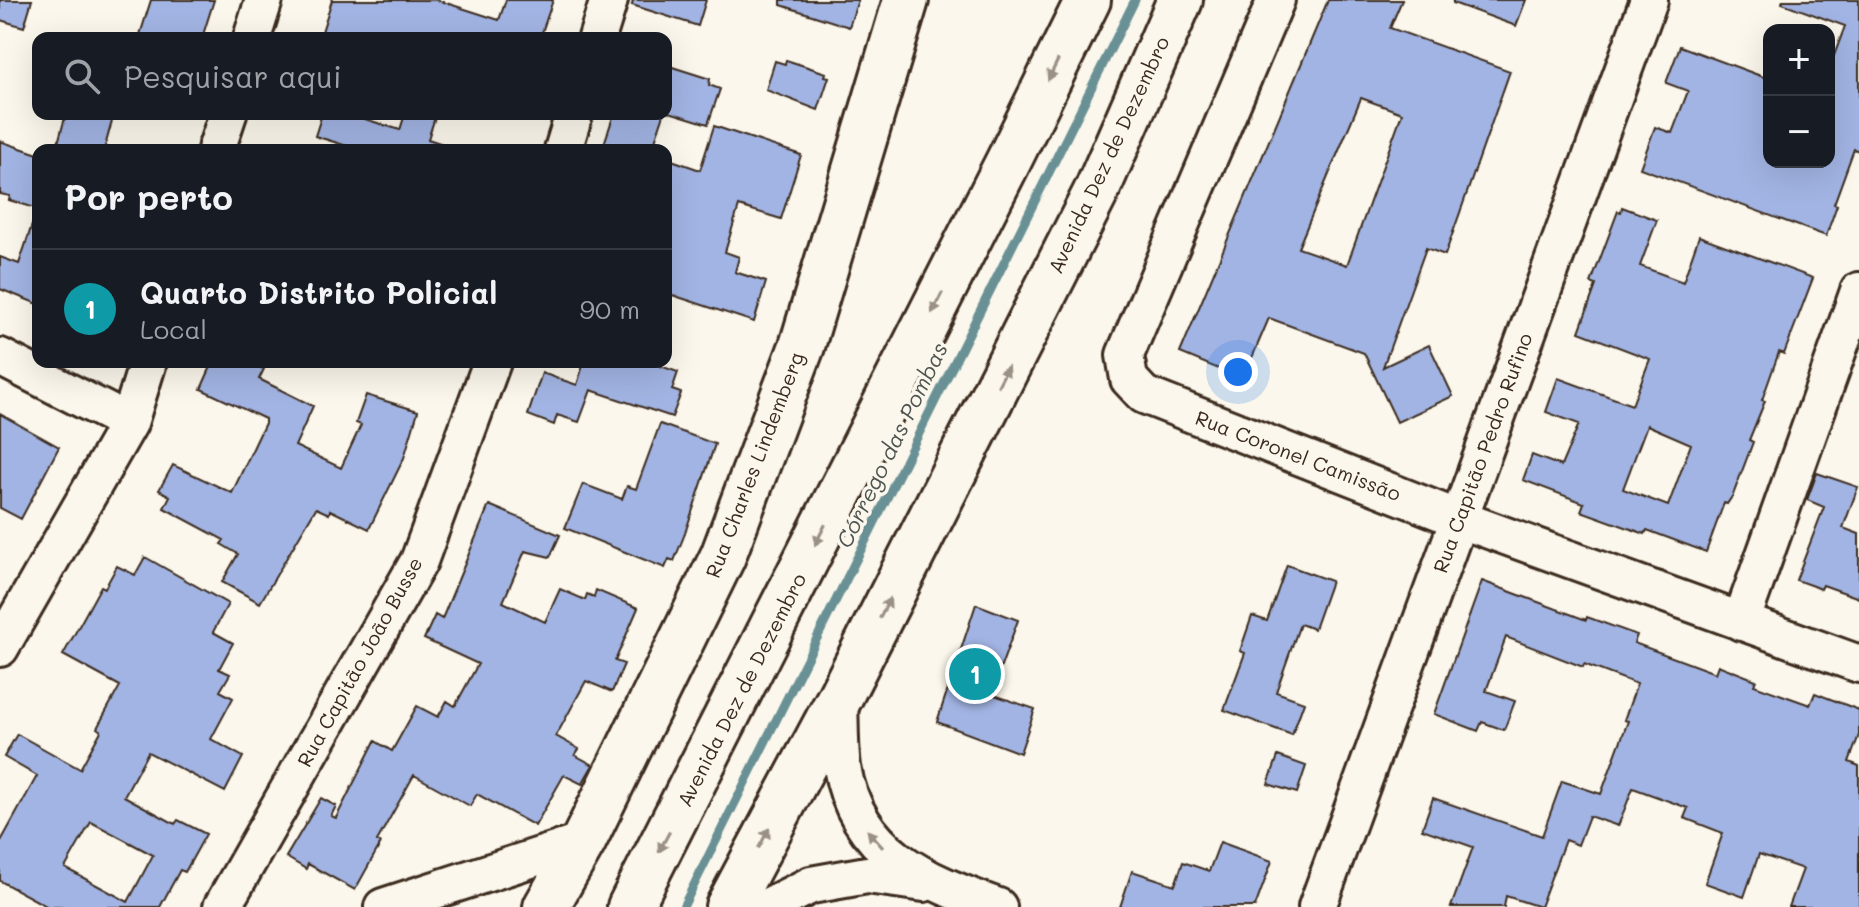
<!DOCTYPE html>
<html lang="pt">
<meta charset="utf-8">
<style>
body{margin:0;font-family:Mali,sans-serif;background:#20242c;color:#f1f3f6}
.controls{position:absolute;right:24px;top:24px;display:grid;overflow:hidden;border-radius:16px;box-shadow:0 8px 32px #0002}
.controls button{width:72px;height:72px;display:grid;place-items:center;padding:0;border:0;border-bottom:2px solid #363941;background:#171b24;color:#f1f3f6;font:40px sans-serif}
.you{position:absolute;left:1238px;top:372px;width:28px;height:28px;margin:-20px;border:6px solid #fff;border-radius:50%;background:#1a73e8;box-shadow:0 0 0 12px #1a73e833}
.badge{display:grid;place-items:center;width:52px;height:52px;border-radius:50%;background:#d93025;color:#fff;font-size:26px;font-weight:700}
.pin{position:absolute;translate:-50% -50%;border:4px solid #fff;box-shadow:0 2px 8px #0006}
.list{margin:0;padding:0;list-style:none}
h2{display:flex;justify-content:space-between;align-items:center;height:104px;margin:0;padding:0 32px;font-size:34px}
h2 small{font-size:26px;font-weight:400;color:#9ea1a6}
.list li{display:grid;grid-template-columns:52px 1fr auto;gap:24px;align-items:center;box-sizing:border-box;height:120px;padding:0 32px;border-top:2px solid #363941}
.list b{display:block;font-size:30px;white-space:nowrap}
.list p{margin:0;font-size:26px;white-space:nowrap;color:#9ea1a6}
.list em{font-size:26px;font-style:normal;color:#9ea1a6}
.icon{flex:none;width:44px;height:44px;fill:none;stroke:currentColor;stroke-width:2;stroke-linecap:round;stroke-linejoin:round}
.map{position:relative;flex:none;width:1859px;height:907px;overflow:hidden}
.search{position:absolute;background:#171b24;box-shadow:0 8px 32px #0002;left:32px;top:32px;width:640px;height:88px;display:flex;align-items:center;gap:20px;box-sizing:border-box;padding:0 28px;border-radius:16px;color:#9ea1a6;font-size:30px}
.panel{position:absolute;background:#171b24;box-shadow:0 8px 32px #0002;left:32px;top:144px;width:640px;height:224px;border-radius:16px}
.map>svg:first-child{display:block}
.lines{fill:none;stroke-linecap:round;stroke-linejoin:round}
.stream{stroke:#699195;stroke-width:9}
.building{fill:#a2b4e3;stroke:#3b2a1e;stroke-width:2;fill-rule:evenodd}
.minor-casing{stroke:#3b2a1e;stroke-width:42}
.tertiary-casing{stroke:#3b2a1e;stroke-width:50}
.trunk-casing{stroke:#3b2a1e;stroke-width:50}
.minor{stroke:#fbf7ec;stroke-width:36}
.tertiary{stroke:#fbf7ec;stroke-width:44}
.trunk{stroke:#fbf7ec;stroke-width:44}
.oneway{fill:#9b9085}
.labels{text-anchor:middle;stroke-width:7;stroke-linejoin:round;paint-order:stroke}
.street-label{font-size:20px;fill:#3b2a1e;stroke:#fbf7ec}
.water-label{font-size:22px;font-style:italic;fill:#4e5550;stroke:#fbf7ec}
</style>
<div class="map">
<svg width="1859" height="907" viewBox="0 0 1859 907">
<rect width="100%" height="100%" fill="#fbf7ec"/>
<filter id="ink" filterUnits="userSpaceOnUse"><feTurbulence type="fractalNoise" baseFrequency=".0125" numOctaves="2"/><feDisplacementMap in="SourceGraphic" scale="16" xChannelSelector="R" yChannelSelector="G"/><feConvolveMatrix kernelMatrix="1 2 1 2 8 2 1 2 1" color-interpolation-filters="sRGB"/></filter>
<g filter="url(#ink)">
<g class="lines">
<path class="stream" d="M 683,907 L 1135,0"/>
</g>
<path class="building" d="M 0,0 L 32,0 L 24,27 L 0,20 Z
M 151,0 L 214,0 L 202,38 L 139,38 Z
M 332,0 L 437,0 L 499,20 L 506,0 L 553,0 L 540,38 L 320,38 Z
M 633,0 L 706,0 L 698,26 L 632,5 Z
M 781,0 L 858,0 L 849,27 L 781,5 Z
M 1328,0 L 1402,0 L 1390,28 L 1510,71 L 1445,255 L 1426,248 L 1383,367 L 1429,345 L 1453,396 L 1397,422 L 1364,353 L 1269,318 L 1243,379 L 1180,353 ZM 1361,98 L 1402,113 L 1347,265 L 1298,248 Z
M 1453,0 L 1526,0 L 1516,26 L 1453,3 Z
M 1783,0 L 1859,0 L 1859,151 L 1854,149 L 1834,204 L 1837,205 L 1826,236 L 1640,168 L 1655,127 L 1672,133 L 1688,91 L 1666,83 L 1680,46 L 1769,79 L 1769,162 L 1829,162 L 1829,69 L 1845,26 L 1782,3 Z
M 786,60 L 826,73 L 825,76 L 829,77 L 818,110 L 766,90 L 775,61 L 785,64 Z
M 666,65 L 710,79 L 709,85 L 720,89 L 708,124 L 666,111 Z
M 66,114 L 114,114 L 104,150 L 56,150 Z
M 322,114 L 349,114 L 400,130 L 405,114 L 436,114 L 428,139 L 446,145 L 445,150 L 360,150 L 315,136 Z
M 614,114 L 664,114 L 652,150 L 602,150 Z
M 714,126 L 801,155 L 781,219 L 739,206 L 725,252 L 739,257 L 735,272 L 766,282 L 754,322 L 666,293 L 666,158 L 700,170 Z
M 0,141 L 38,154 L 38,209 L 9,200 L 10,196 L 0,194 Z
M 1622,207 L 1657,220 L 1640,266 L 1683,282 L 1699,236 L 1813,278 L 1784,354 L 1779,352 L 1762,400 L 1765,401 L 1749,440 L 1753,442 L 1733,495 L 1727,504 L 1724,503 L 1706,552 L 1647,530 L 1645,534 L 1581,511 L 1584,503 L 1523,480 L 1532,455 L 1561,466 L 1579,424 L 1546,412 L 1558,378 L 1632,405 L 1650,359 L 1579,332 L 1596,285 L 1591,283 L 1618,211 L 1621,212 ZM 1647,425 L 1691,444 L 1668,506 L 1623,489 Z
M 33,222 L 38,223 L 38,304 L 0,289 L 0,257 L 19,264 Z
M 213,362 L 245,362 L 264,369 L 259,379 L 313,406 L 295,446 L 341,468 L 361,425 L 356,423 L 366,395 L 418,411 L 404,458 L 369,529 L 330,510 L 329,514 L 316,508 L 260,603 L 222,582 L 238,554 L 221,544 L 224,540 L 164,508 L 170,496 L 159,490 L 173,465 L 232,493 L 265,423 L 265,419 L 201,389 Z
M 584,362 L 649,362 L 678,372 L 672,390 L 681,393 L 672,417 L 591,390 L 579,422 L 557,415 L 554,425 L 528,415 L 542,373 L 577,385 Z
M 0,414 L 59,447 L 21,519 L 0,508 Z
M 660,424 L 715,444 L 684,536 L 674,561 L 669,559 L 665,568 L 565,528 L 583,484 L 622,499 L 627,486 L 636,489 Z
M 1817,473 L 1858,487 L 1843,528 L 1859,534 L 1859,598 L 1823,585 L 1821,589 L 1796,580 L 1824,507 L 1807,500 Z
M 489,505 L 560,535 L 550,557 L 525,551 L 503,602 L 545,622 L 560,589 L 585,600 L 587,594 L 594,597 L 596,590 L 638,608 L 615,661 L 624,664 L 612,692 L 586,681 L 556,736 L 579,749 L 575,755 L 593,765 L 582,784 L 564,775 L 535,826 L 477,794 L 470,806 L 414,775 L 377,841 L 381,843 L 355,890 L 308,864 L 306,869 L 286,857 L 321,798 L 336,806 L 331,816 L 336,818 L 375,741 L 392,751 L 417,706 L 438,717 L 447,701 L 455,706 L 478,664 L 424,639 L 435,615 L 442,619 Z
M 145,557 L 228,604 L 213,632 L 233,643 L 219,669 L 230,674 L 220,691 L 233,698 L 211,739 L 243,757 L 225,792 L 148,752 L 124,796 L 175,824 L 178,820 L 206,834 L 185,872 L 180,870 L 160,907 L 48,907 L 0,881 L 0,843 L 37,776 L 4,757 L 17,734 L 80,769 L 101,731 L 97,728 L 120,686 L 63,655 L 101,586 L 105,588 L 117,566 L 135,575 ZM 91,822 L 153,855 L 128,902 L 65,868 Z
M 1287,565 L 1331,581 L 1314,629 L 1300,624 L 1276,692 L 1304,702 L 1292,735 L 1224,710 L 1245,653 L 1240,651 L 1252,616 L 1267,621 Z
M 1482,581 L 1586,620 L 1587,617 L 1637,635 L 1634,643 L 1715,673 L 1718,665 L 1756,680 L 1754,685 L 1810,705 L 1815,693 L 1859,710 L 1859,735 L 1849,762 L 1859,766 L 1859,907 L 1789,907 L 1803,869 L 1759,854 L 1744,897 L 1705,883 L 1723,833 L 1684,818 L 1688,808 L 1633,788 L 1618,826 L 1589,816 L 1578,845 L 1565,840 L 1540,907 L 1506,896 L 1504,907 L 1451,907 L 1473,847 L 1422,829 L 1433,798 L 1542,836 L 1562,781 L 1601,794 L 1628,721 L 1624,720 L 1637,684 L 1584,664 L 1583,667 L 1506,637 L 1486,691 L 1515,701 L 1504,730 L 1482,722 L 1478,731 L 1434,714 Z
M 976,604 L 1018,620 L 991,694 L 1035,709 L 1020,753 L 937,722 Z
M 1278,756 L 1306,766 L 1297,793 L 1268,784 Z
M 1220,842 L 1272,861 L 1255,907 L 1120,907 L 1132,871 L 1175,885 L 1183,862 L 1209,871 Z"/>
<g class="lines">
<g class="minor-casing">
<path id="minor" d="M 1276,0 L 1125,355 L 1129,379 L 1144,395 L 1459,519 L 1859,664
M 252,38 L 264,0
M 597,38 L 609,0
M 216,150 L 228,114
M 563,150 L 574,114
M 0,357 L 129,423
M 1741,622 L 1859,291
M 0,648 L 129,423 L 148,362
M 839,699 C 840,721 839,745 842,767 C 857,854 923,880 998,907
M 222,907 L 419,561 L 492,362
M 383,907 L 583,842
M 767,907 L 811,885 L 867,875 L 924,883
M 1317,907 L 1649,0"/>
</g>
<g class="tertiary-casing">
<path id="tertiary" d="M 546,907 L 583,842 L 723,556 L 802,346 L 906,0"/>
</g>
<g class="trunk-casing">
<path id="trunk" d="M 630,907 L 1009,160 L 1088,0
M 728,907 L 839,699 L 1097,190 L 1180,0"/>
</g>
<use href="#minor" class="minor"/>
<use href="#tertiary" class="tertiary"/>
<use href="#trunk" class="trunk"/>
</g>
<defs><path id="oneway-solid" d="M-6-.8H1V-3.2L6.5 0L1 3.2V.8H-6Z" transform="scale(2)"/></defs>
<g class="oneway">
<use href="#oneway-solid" transform="translate(1053 70) rotate(116)"/>
<use href="#oneway-solid" transform="translate(937 303) rotate(117)"/>
<use href="#oneway-solid" transform="translate(1003 376) rotate(-63)"/>
<use href="#oneway-solid" transform="translate(820 535) rotate(117)"/>
<use href="#oneway-solid" transform="translate(885 608) rotate(-63)"/>
<use href="#oneway-solid" transform="translate(764 838) rotate(-62)"/>
<use href="#oneway-solid" transform="translate(875 839) rotate(-132)"/>
<use href="#oneway-solid" transform="translate(664 842) rotate(118)"/>
</g>
</g>
<g class="labels">
<g class="street-label">
<text transform="translate(1109 155) rotate(-65)" y="7">Avenida Dez de Dezembro</text>
<text transform="translate(1483 453) rotate(-70)" y="7">Rua Capitão Pedro Rufino</text>
<text transform="translate(1298 456) rotate(21)" y="7">Rua Coronel Camissão</text>
<text transform="translate(755 465) rotate(-69)" y="7">Rua Charles Lindemberg</text>
<text transform="translate(360 662) rotate(-61)" y="7">Rua Capitão João Busse</text>
<text transform="translate(742 690) rotate(-63)" y="7">Avenida Dez de Dezembro</text>
</g>
<g class="water-label">
<text transform="translate(892 445) rotate(-64)" y="8">Córrego das Pombas</text>
</g>
</g>
</svg>
<div class="controls">
<button>+</button>
<button>−</button>
</div>
<div class="you"></div>
<div class="pin badge" style="left:975px;top:674px;background:#0f9aa8">1</div>
<div class="search"><svg class="icon" aria-label="search" viewBox="0 0 24 24"><circle cx="10" cy="10" r="6"/><path d="M15 15l6 6"/></svg>Pesquisar aqui</div>
<section class="panel">
<h2>Por perto<small></small></h2>
<ul class="list">
<li><span class="badge" style="background:#0f9aa8">1</span><div><b>Quarto Distrito Policial</b><p>Local</p></div><em>90 m</em></li>
</ul>
</section>
</div>
